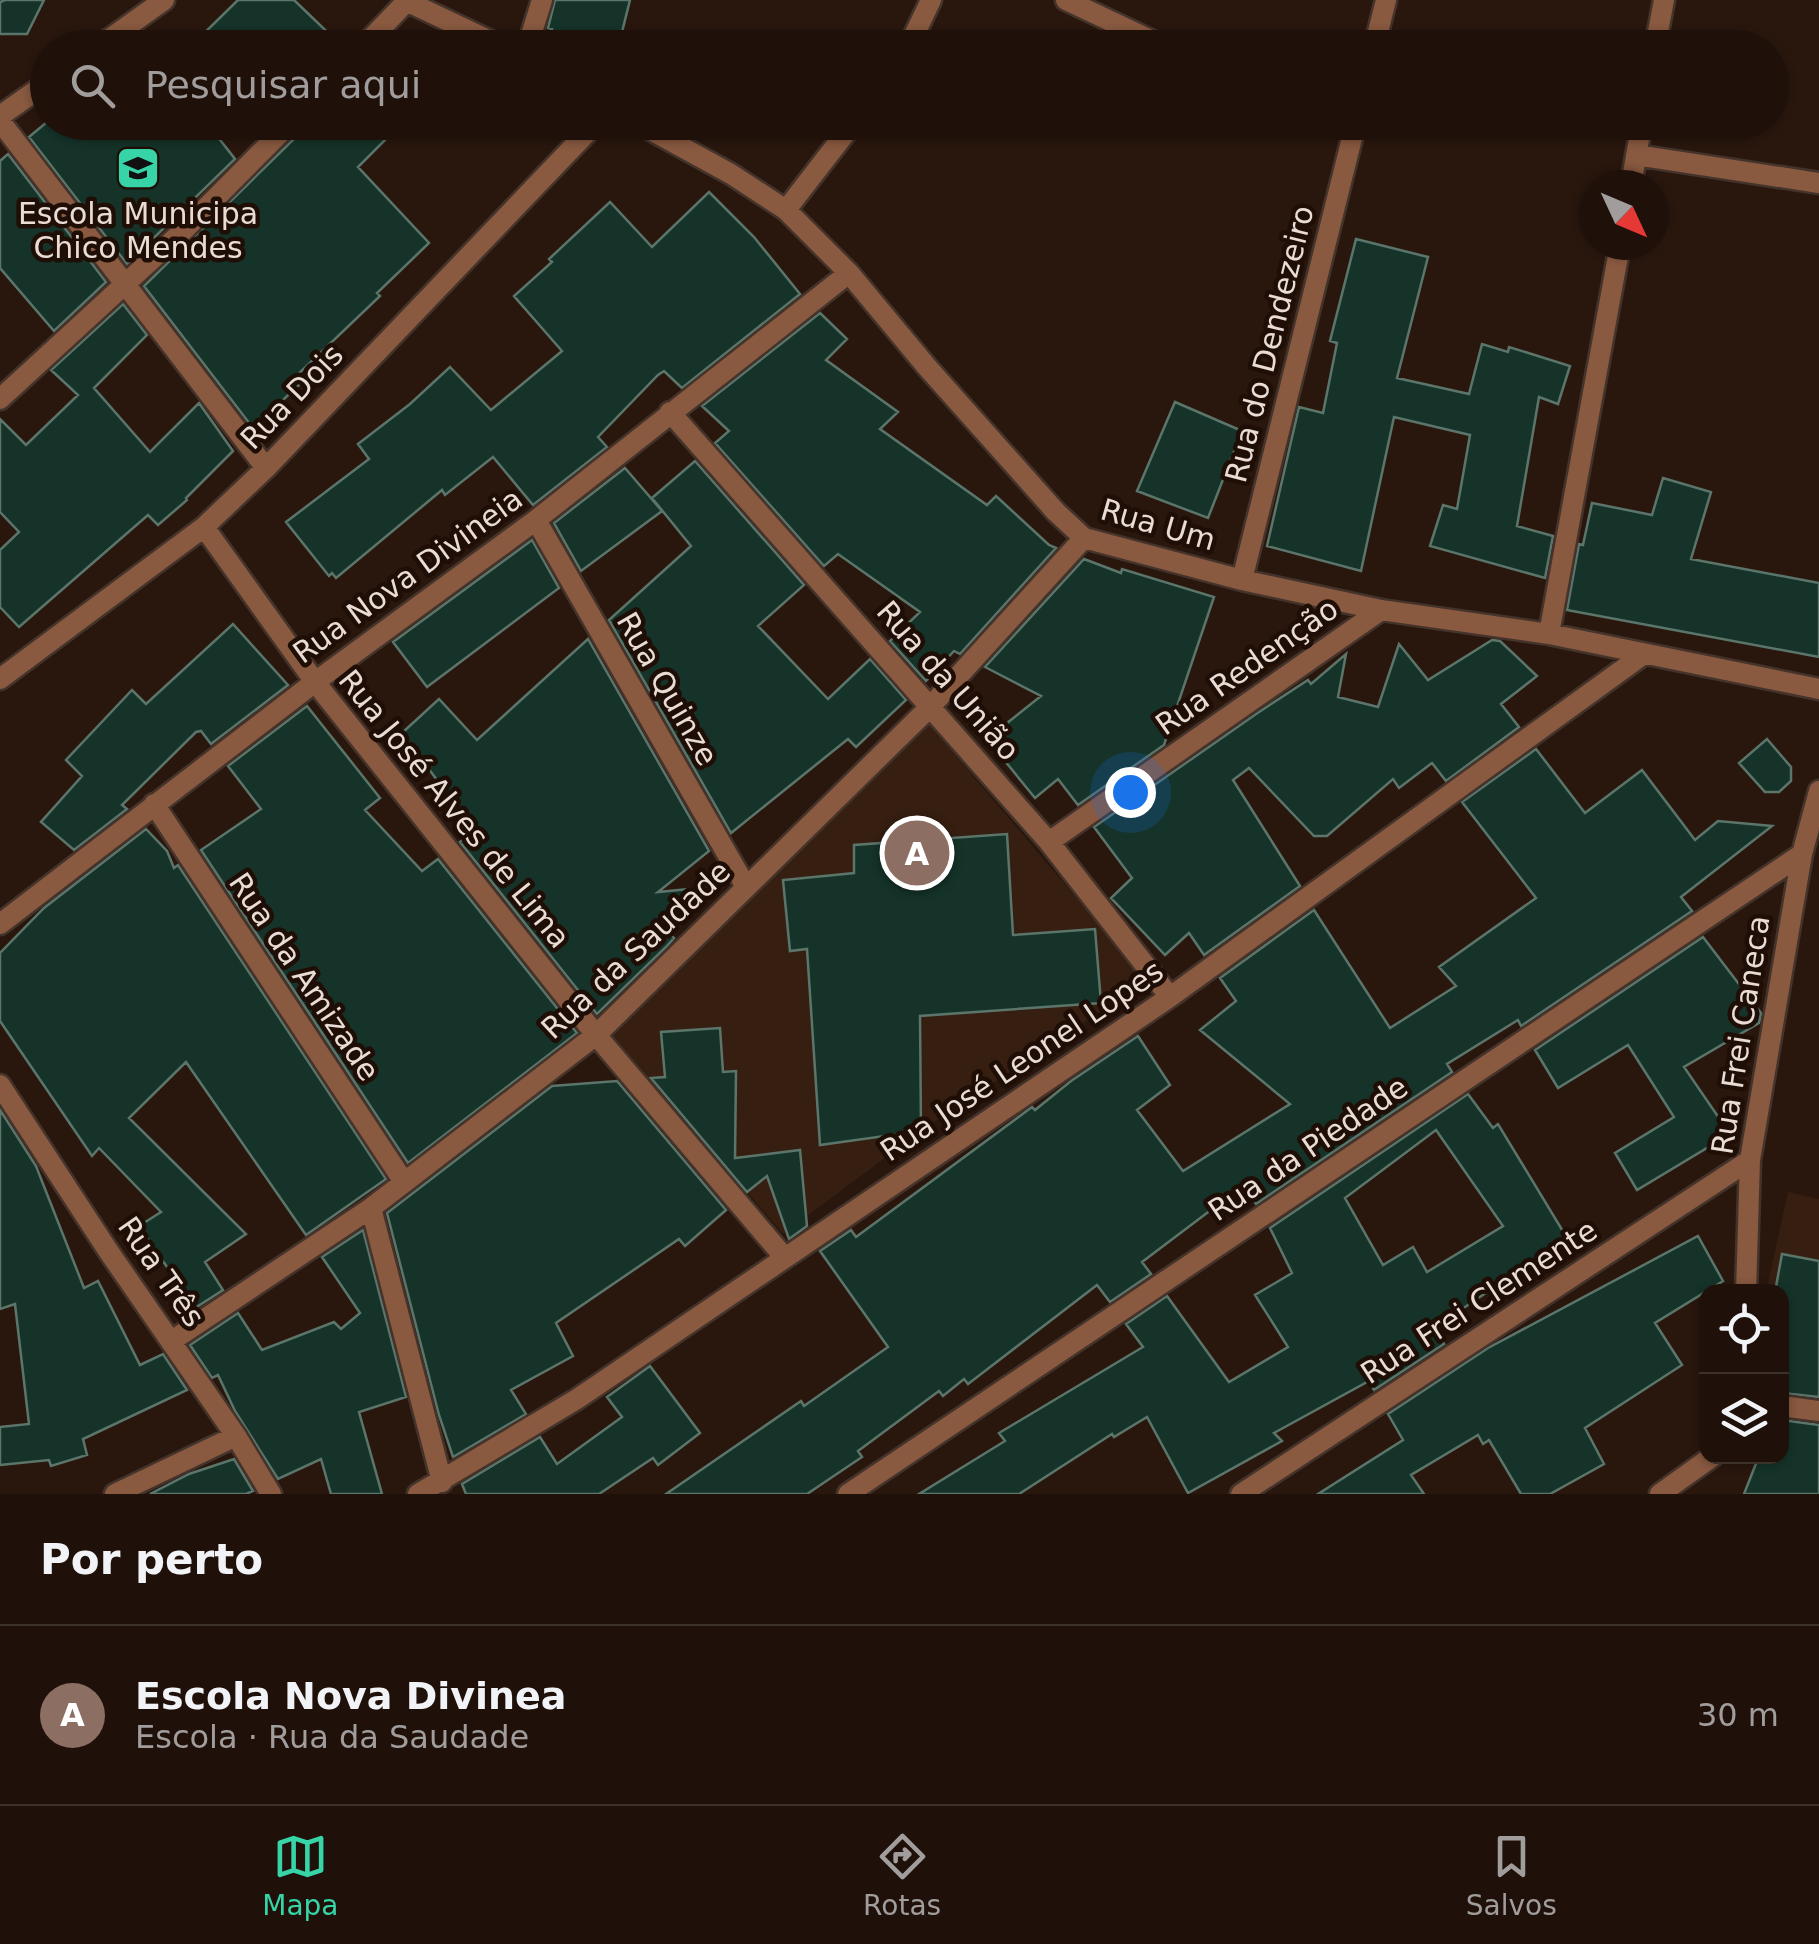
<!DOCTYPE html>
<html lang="pt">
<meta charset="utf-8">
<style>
body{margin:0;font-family:"DejaVu Sans",sans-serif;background:#2c1f18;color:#f1f3f6}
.controls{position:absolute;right:30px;bottom:30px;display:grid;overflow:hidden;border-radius:20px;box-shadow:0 2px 8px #0004}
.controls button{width:90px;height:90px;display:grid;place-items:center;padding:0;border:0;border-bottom:2px solid #3c312b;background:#1f110a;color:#f1f3f6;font:50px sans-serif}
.compass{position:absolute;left:1579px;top:170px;width:90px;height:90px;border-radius:50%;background:#1f110a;box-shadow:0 2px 8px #0004;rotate:134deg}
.you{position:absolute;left:1130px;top:792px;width:35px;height:35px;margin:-25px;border:8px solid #fff;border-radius:50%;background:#1a73e8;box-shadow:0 0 0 15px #1a73e833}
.badge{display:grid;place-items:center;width:65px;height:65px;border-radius:50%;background:#36d4a7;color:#fff;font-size:32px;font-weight:700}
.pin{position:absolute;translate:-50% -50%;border:5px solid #fff;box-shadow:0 2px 10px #0006}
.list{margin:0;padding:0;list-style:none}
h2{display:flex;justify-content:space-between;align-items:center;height:130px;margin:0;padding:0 40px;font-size:42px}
h2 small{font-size:32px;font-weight:400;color:#a19d9c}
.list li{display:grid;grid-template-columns:65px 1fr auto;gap:30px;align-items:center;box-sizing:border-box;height:180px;padding:0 40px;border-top:2px solid #3c312b}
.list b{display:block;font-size:38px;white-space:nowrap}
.list p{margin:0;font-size:32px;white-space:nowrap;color:#a19d9c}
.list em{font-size:32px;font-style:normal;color:#a19d9c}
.icon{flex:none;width:55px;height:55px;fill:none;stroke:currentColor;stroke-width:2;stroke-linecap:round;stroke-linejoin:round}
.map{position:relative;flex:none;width:1819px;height:1494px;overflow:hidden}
.search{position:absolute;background:#1f110a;box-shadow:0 2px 8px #0004;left:30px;right:30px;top:30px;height:110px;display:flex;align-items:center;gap:25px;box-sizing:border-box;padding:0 35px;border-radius:55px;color:#a19d9c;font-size:38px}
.sheet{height:310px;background:#1f110a}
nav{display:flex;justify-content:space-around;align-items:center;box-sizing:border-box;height:140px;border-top:2px solid #3c312b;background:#1f110a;font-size:28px;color:#a19d9c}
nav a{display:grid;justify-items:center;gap:5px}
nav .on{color:#36d4a7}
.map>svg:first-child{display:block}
.built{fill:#361e11}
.building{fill:#153329;stroke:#5c756b;stroke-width:2.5;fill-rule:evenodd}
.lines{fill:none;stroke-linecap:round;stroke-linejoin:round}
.minor-casing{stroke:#44332a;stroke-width:25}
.minor{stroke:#895940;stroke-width:20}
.labels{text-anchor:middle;stroke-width:9;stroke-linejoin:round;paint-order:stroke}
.poi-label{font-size:30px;fill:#e9dcd5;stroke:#1f0e06}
.street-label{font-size:30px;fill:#e9dcd5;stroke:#1f0e06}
</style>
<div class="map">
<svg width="1819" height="1494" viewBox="0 0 1819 1494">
<rect width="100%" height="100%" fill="#29170e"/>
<path class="built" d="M 929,724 L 1147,981 L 921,1131 L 783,1234 L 610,1033 Z
M 1788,1192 L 1819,1199 L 1819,1402 L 1782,1395 L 1782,1292 L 1766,1292 Z"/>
<path class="building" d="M 5,0 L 44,0 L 27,34 L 0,34 L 0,2 Z
M 238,0 L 294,0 L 344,48 L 189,48 Z
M 555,0 L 630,0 L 618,48 L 591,48 L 550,37 L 552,29 L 548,28 Z
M 47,122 L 206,122 L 235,159 L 127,264 L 29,137 Z
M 304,122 L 403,122 L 358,167 L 429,243 L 377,293 L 380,296 L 293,379 L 299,385 L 253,428 L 144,286 L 301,132 Z
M 8,154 L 106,282 L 54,331 L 0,268 L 0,161 Z
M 709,192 L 754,237 L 800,294 L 682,388 L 664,371 L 658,375 L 598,437 L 607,447 L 533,505 L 493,457 L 445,495 L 442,490 L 336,578 L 332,573 L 329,576 L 286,522 L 369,459 L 358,444 L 410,404 L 450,367 L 491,410 L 562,351 L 514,296 L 552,262 L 549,259 L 610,202 L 652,247 Z
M 1356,239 L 1428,257 L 1397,378 L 1469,394 L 1482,344 L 1508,352 L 1509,347 L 1570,366 L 1558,404 L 1539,397 L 1517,526 L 1553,536 L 1545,578 L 1430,546 L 1443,505 L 1457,509 L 1470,435 L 1394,417 L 1361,571 L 1267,546 L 1299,407 L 1323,413 L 1337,343 L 1330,341 Z
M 123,304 L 147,335 L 94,388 L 150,452 L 199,403 L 233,451 L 186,498 L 187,500 L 158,525 L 148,515 L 19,627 L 0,607 L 0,550 L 19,532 L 0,512 L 0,419 L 26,445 L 78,395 L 51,370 Z
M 820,313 L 847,339 L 826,360 L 898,412 L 880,429 L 987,505 L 996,496 L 1049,545 L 1056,548 L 960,654 L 954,651 L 926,681 L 890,641 L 920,612 L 838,554 L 824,566 L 715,443 L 729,431 L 702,406 Z
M 1175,402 L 1242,431 L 1208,518 L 1137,491 Z
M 695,461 L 804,585 L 758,626 L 828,699 L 870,659 L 906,700 L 856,747 L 848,739 L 731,833 L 609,620 L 691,546 L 652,498 Z
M 625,468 L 662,511 L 581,571 L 554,523 Z
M 1663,478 L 1711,492 L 1691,559 L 1819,583 L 1819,657 L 1567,610 L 1579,544 L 1583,545 L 1592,503 L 1652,515 Z
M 532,540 L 559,588 L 427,687 L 393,642 Z
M 1084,559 L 1121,573 L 1122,569 L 1214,597 L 1164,745 L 1078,805 L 1058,779 L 1035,798 L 987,739 L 1041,696 L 985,667 Z
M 233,624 L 288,685 L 211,744 L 201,731 L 196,732 L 122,805 L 127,809 L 74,850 L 41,822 L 82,776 L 66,760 L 132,690 L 146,704 Z
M 588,639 L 709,851 L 658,892 L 719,886 L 670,934 L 674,938 L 666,947 L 597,1014 L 460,842 L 475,831 L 402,733 L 439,699 L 477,740 Z
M 1492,640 L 1500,641 L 1537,676 L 1501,704 L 1519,727 L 1446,781 L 1432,763 L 1399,788 L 1393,779 L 1327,836 L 1314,836 L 1249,768 L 1233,780 L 1300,886 L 1204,955 L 1189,933 L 1165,955 L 1111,898 L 1132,878 L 1094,827 L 1259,712 L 1308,680 L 1311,684 L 1346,654 L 1338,697 L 1378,707 L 1399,644 L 1428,680 Z
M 307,706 L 380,798 L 365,810 L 422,871 L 438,859 L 577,1033 L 408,1163 L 201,850 L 261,809 L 228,766 Z
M 1767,739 L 1791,767 L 1791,781 L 1779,792 L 1765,792 L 1739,763 Z
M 1536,749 L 1585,813 L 1642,770 L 1695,840 L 1718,821 L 1772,826 L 1681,897 L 1692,911 L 1521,1026 L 1518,1020 L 1447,1064 L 1452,1072 L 1256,1204 L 1244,1185 L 1142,1262 L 1151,1274 L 1110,1302 L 1097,1285 L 968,1384 L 964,1379 L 943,1396 L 939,1391 L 858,1451 L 862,1457 L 807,1494 L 666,1494 L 801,1401 L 804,1406 L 888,1347 L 820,1251 L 851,1230 L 856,1237 L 1024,1113 L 1032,1107 L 1035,1110 L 1071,1081 L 1138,1036 L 1170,1085 L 1137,1110 L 1183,1171 L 1290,1104 L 1200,1030 L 1236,1001 L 1220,978 L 1314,910 L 1390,1028 L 1456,986 L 1439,967 L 1536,898 L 1462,802 Z
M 146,829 L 167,851 L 174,868 L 178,865 L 386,1179 L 306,1235 L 186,1062 L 129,1118 L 246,1234 L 205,1262 L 223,1290 L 195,1308 L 139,1226 L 161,1212 L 99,1148 L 92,1156 L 0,1021 L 0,953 L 44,908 Z
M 1007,834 L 1013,935 L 1095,929 L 1101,1003 L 920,1016 L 921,1131 L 820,1145 L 807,949 L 790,951 L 783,880 L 854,873 L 854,845 Z
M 1703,937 L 1761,1013 L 1759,1023 L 1684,1067 L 1730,1134 L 1637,1190 L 1615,1153 L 1674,1117 L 1628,1045 L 1558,1088 L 1535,1050 Z
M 720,1028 L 723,1072 L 736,1071 L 735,1158 L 800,1150 L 807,1226 L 789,1239 L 767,1176 L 747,1192 L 651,1078 L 665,1077 L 661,1032 Z
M 617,1081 L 726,1210 L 685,1246 L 679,1239 L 556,1323 L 573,1356 L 511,1390 L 526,1414 L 453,1457 L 439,1415 L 387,1213 L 552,1086 Z
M 1468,1094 L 1493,1128 L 1498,1124 L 1567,1238 L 1434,1328 L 1444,1344 L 1374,1390 L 1369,1381 L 1274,1433 L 1282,1441 L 1188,1493 L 1147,1417 L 1114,1437 L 1112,1434 L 1019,1494 L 919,1494 L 1005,1441 L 999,1433 L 1143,1347 L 1126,1324 L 1167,1296 L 1229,1382 L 1288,1347 L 1255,1295 L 1292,1273 L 1270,1228 ZM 1436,1130 L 1503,1226 L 1427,1272 L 1413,1247 L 1383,1265 L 1345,1198 Z
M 0,1110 L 36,1166 L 84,1288 L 98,1281 L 140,1365 L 163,1354 L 187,1390 L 83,1439 L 87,1455 L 51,1466 L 49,1460 L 0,1465 L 0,1427 L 29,1424 L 15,1304 L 0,1309 Z
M 363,1230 L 406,1397 L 359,1412 L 382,1494 L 331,1494 L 321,1459 L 278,1479 L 235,1411 L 218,1375 L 212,1378 L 190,1345 L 238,1313 L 262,1350 L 334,1322 L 341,1329 L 360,1313 L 322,1257 Z
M 1698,1236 L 1723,1281 L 1655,1323 L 1682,1365 L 1585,1428 L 1604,1464 L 1550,1494 L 1521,1494 L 1489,1440 L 1483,1444 L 1478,1435 L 1411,1475 L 1424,1494 L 1318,1494 L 1403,1440 L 1388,1414 L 1488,1348 Z
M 1782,1254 L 1819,1261 L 1819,1397 L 1782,1393 L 1782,1292 L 1775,1292 Z
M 650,1366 L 700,1433 L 658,1465 L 653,1458 L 599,1494 L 466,1494 L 462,1484 L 540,1437 L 557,1464 L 622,1417 L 607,1397 Z
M 1782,1420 L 1819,1425 L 1819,1494 L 1744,1494 L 1759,1456 L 1782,1456 Z
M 234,1459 L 253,1491 L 246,1494 L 150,1494 L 189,1474 Z"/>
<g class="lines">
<g class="minor-casing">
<path id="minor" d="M 404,0 L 505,48
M 1066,0 L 1161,45
M 97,48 L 164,0
M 362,48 L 407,1
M 527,48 L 542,0
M 908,48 L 931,0
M 1374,48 L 1386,0
M 1655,48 L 1664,0
M 0,116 L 48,82
M 0,121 L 266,468
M 636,122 L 731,174 L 786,210 L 849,273 L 927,367 L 1056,512 L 1084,538 L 1242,580 L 1381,610 L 1549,634 L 1819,689
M 1636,155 L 1819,183
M 1631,185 L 1642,122
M 786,210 L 854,122
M 0,399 L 185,229 L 291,122
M 670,412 L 1049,842 L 1170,997
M 536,520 L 746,887
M 204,527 L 315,682 L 596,1035 L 785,1258
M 1242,580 L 1356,122
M 1549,634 L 1620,245
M 0,679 L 204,527 L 266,468 L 597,122
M 154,804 L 404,1182
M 1049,842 L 1381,610
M 0,924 L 315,682 L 536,520 L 849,273
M 0,1085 L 109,1252 L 236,1436 L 271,1494
M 371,1208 L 442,1482
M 1746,1292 L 1750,1160 L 1802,854 L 1819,791
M 173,1340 L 371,1208 L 596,1035 L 931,706 L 1084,538
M 1782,1406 L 1819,1411
M 115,1494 L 236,1436
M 418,1494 L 577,1399 L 1170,997 L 1644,654
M 848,1494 L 1802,854
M 1241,1494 L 1750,1160
M 1660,1494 L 1713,1456"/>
</g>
<use href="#minor" class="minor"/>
</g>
<defs>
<g id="school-square" transform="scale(2.25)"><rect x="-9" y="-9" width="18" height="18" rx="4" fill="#36d4a7" stroke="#1f0e06"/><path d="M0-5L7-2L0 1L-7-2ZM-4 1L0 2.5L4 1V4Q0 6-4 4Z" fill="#111"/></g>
</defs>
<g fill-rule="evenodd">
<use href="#school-square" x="138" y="168"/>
</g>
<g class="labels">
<g class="poi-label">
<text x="138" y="224">Escola Municipa<tspan x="138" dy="34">Chico Mendes</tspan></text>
</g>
<g class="street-label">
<text transform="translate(1270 344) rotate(-76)" y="10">Rua do Dendezeiro</text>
<text transform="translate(292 397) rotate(-46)" y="10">Rua Dois</text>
<text transform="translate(1158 525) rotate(16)" y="10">Rua Um</text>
<text transform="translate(408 576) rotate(-36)" y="10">Rua Nova Divineia</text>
<text transform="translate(1247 667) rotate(-35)" y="10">Rua Redenção</text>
<text transform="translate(948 681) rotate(49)" y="10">Rua da União</text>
<text transform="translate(667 689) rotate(60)" y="10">Rua Quinze</text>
<text transform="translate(454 809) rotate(51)" y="10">Rua José Alves de Lima</text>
<text transform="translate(636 950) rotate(-43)" y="10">Rua da Saudade</text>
<text transform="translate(304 977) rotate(56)" y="10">Rua da Amizade</text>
<text transform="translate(1741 1035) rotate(-81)" y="10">Rua Frei Caneca</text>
<text transform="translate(1022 1061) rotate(-34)" y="10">Rua José Leonel Lopes</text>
<text transform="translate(1308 1149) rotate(-34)" y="10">Rua da Piedade</text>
<text transform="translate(161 1272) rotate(55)" y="10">Rua Três</text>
<text transform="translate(1479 1302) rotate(-33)" y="10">Rua Frei Clemente</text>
</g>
</g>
</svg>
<div class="controls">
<button><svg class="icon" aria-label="locate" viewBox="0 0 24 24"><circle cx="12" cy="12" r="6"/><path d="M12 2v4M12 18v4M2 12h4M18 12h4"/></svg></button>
<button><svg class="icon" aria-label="layers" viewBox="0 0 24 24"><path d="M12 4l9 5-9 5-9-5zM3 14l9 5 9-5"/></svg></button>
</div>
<svg class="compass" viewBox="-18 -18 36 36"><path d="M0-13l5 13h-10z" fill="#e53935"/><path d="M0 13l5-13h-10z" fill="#a19d9c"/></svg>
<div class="you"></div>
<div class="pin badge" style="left:917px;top:853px;background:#8d6e63">A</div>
<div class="search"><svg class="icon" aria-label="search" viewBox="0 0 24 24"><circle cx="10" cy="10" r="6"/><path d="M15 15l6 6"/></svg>Pesquisar aqui</div>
</div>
<section class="sheet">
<h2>Por perto<small></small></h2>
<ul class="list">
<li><span class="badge" style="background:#8d6e63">A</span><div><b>Escola Nova Divinea</b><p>Escola · Rua da Saudade</p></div><em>30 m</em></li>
</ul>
</section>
<nav>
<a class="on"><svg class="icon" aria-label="map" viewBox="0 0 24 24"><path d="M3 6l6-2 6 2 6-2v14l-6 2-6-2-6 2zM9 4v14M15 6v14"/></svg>Mapa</a>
<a><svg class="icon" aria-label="directions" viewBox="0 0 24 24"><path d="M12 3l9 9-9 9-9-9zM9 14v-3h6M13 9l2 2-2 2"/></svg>Rotas</a>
<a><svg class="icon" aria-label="saved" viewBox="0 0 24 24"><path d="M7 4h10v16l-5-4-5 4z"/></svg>Salvos</a>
</nav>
